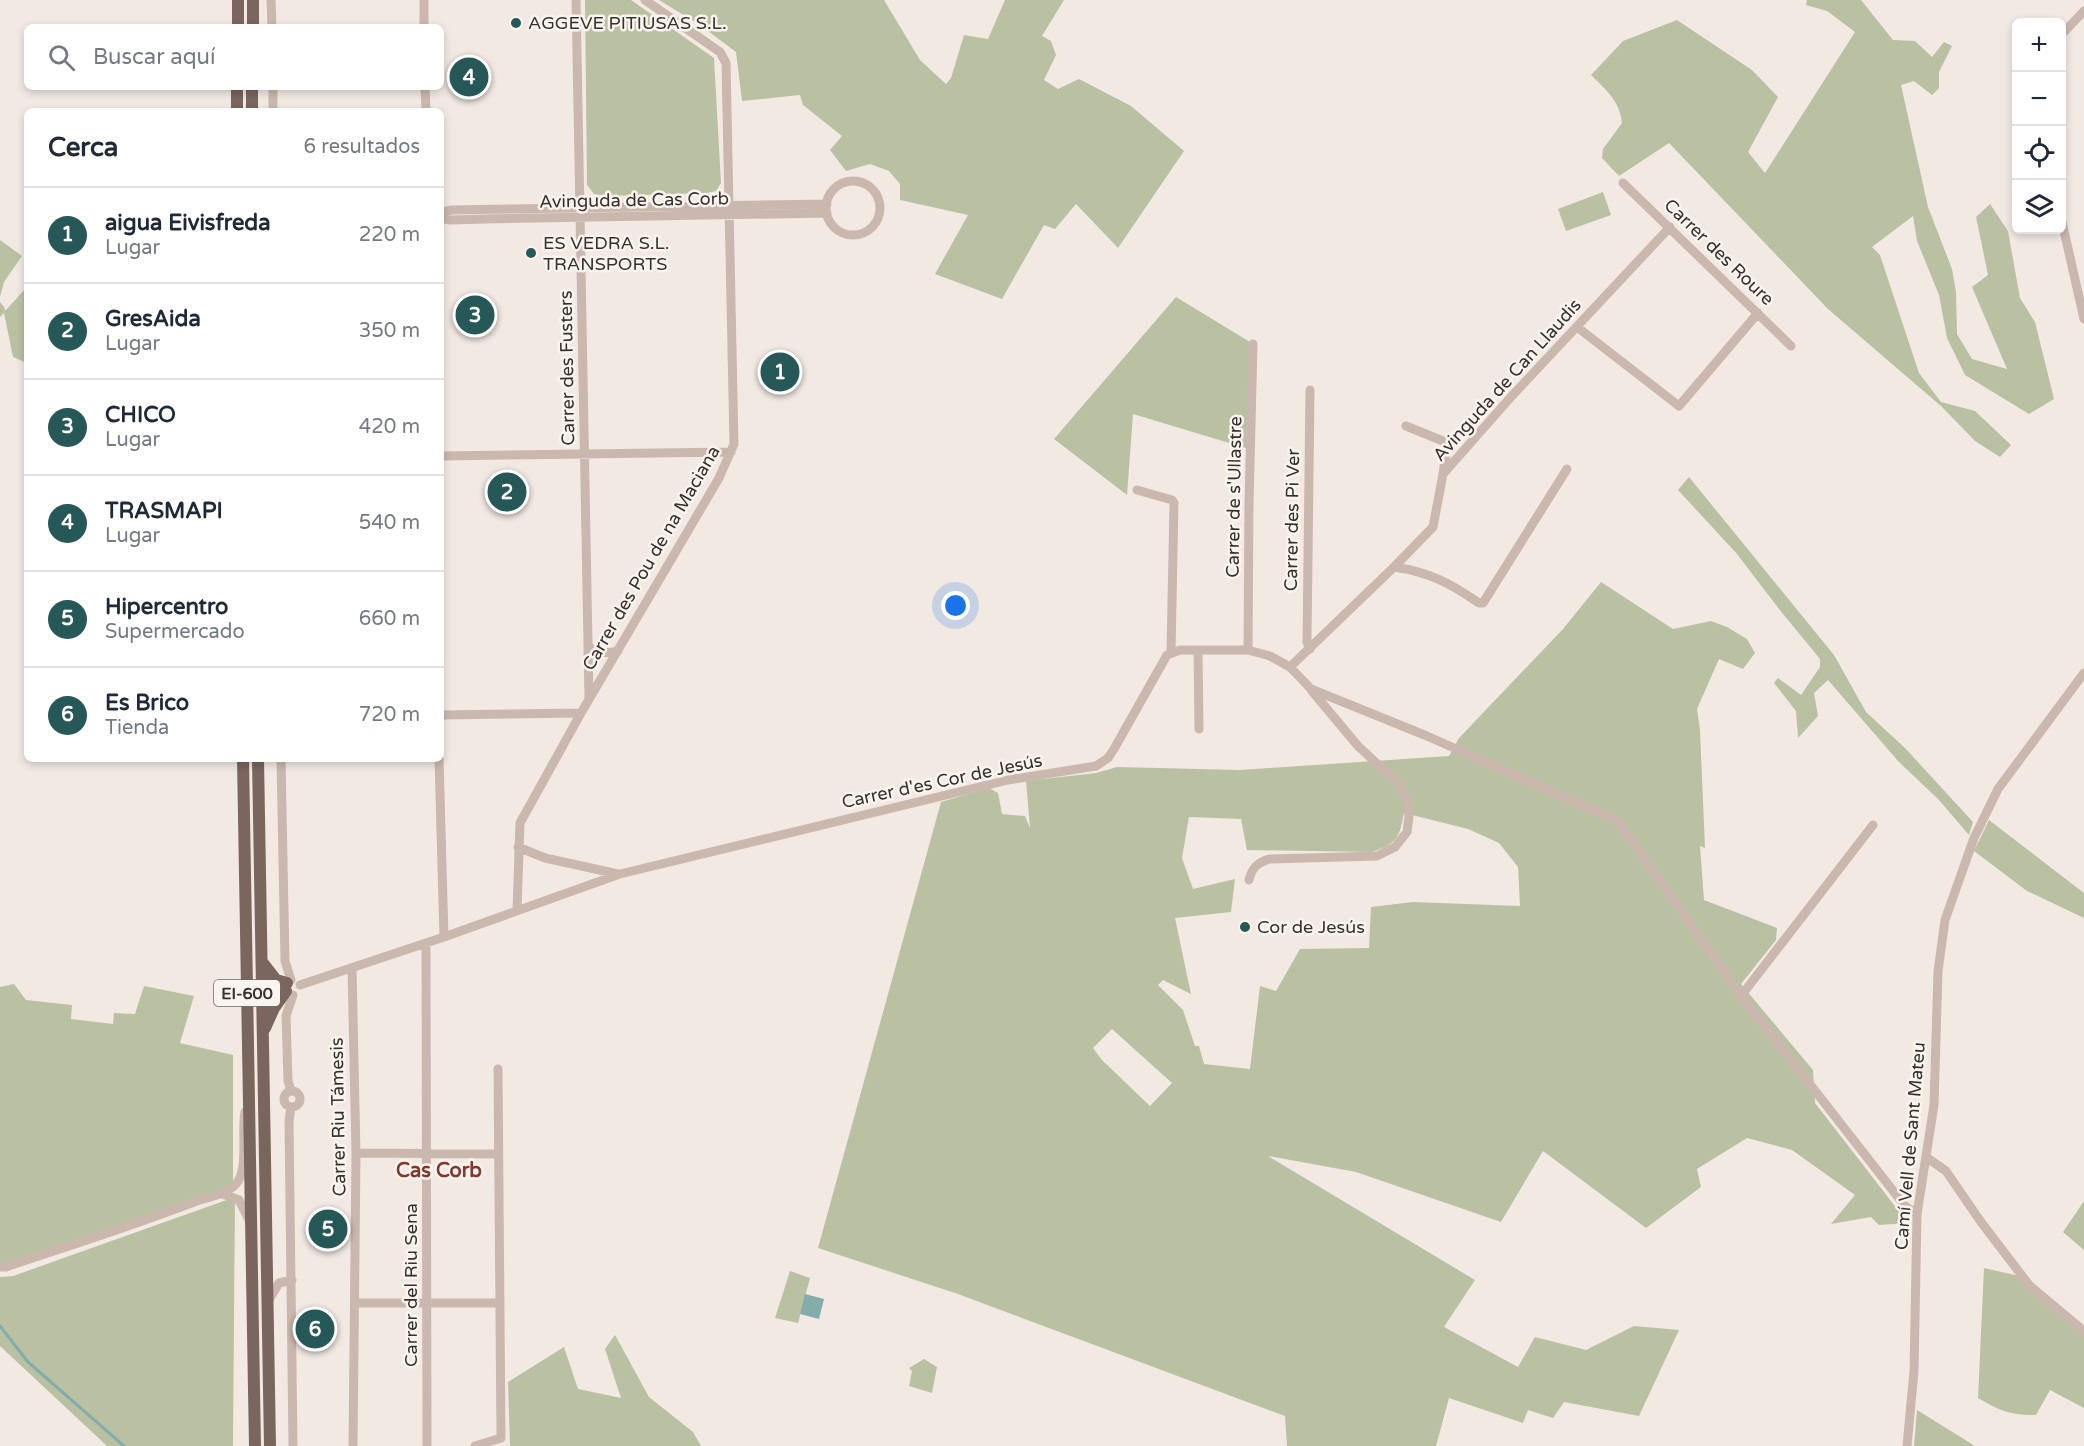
<!DOCTYPE html>
<html lang="es">
<meta charset="utf-8">
<style>
body{margin:0;font-family:"Varela Round",sans-serif;background:#f2f2f3;color:#1f2937}
.controls{position:absolute;right:18px;top:18px;display:grid;overflow:hidden;border-radius:9px;box-shadow:0 3px 9px #0003}
.controls button{width:54px;height:54px;display:grid;place-items:center;padding:0;border:0;border-bottom:2px solid #e0e1e3;background:#fff;color:#1f2937;font:30px sans-serif}
.you{position:absolute;left:956px;top:606px;width:21px;height:21px;margin:-15px;border:4px solid #fff;border-radius:50%;background:#1a73e8;box-shadow:0 0 0 9px #1a73e833}
.badge{display:grid;place-items:center;width:39px;height:39px;border-radius:50%;background:#255856;color:#fff;font-size:20px;font-weight:700}
.pin{position:absolute;translate:-50% -50%;border:3px solid #fff;box-shadow:0 2px 6px #0006}
.list{margin:0;padding:0;list-style:none}
h2{display:flex;justify-content:space-between;align-items:center;height:78px;margin:0;padding:0 24px;font-size:26px}
h2 small{font-size:20px;font-weight:400;color:#747a83}
.list li{display:grid;grid-template-columns:39px 1fr auto;gap:18px;align-items:center;box-sizing:border-box;height:96px;padding:0 24px;border-top:2px solid #e0e1e3}
.list b{display:block;font-size:22px;white-space:nowrap}
.list p{margin:0;font-size:20px;white-space:nowrap;color:#747a83}
.list em{font-size:20px;font-style:normal;color:#747a83}
.icon{flex:none;width:33px;height:33px;fill:none;stroke:currentColor;stroke-width:2;stroke-linecap:round;stroke-linejoin:round}
.map{position:relative;flex:none;width:2084px;height:1446px;overflow:hidden}
.search{position:absolute;background:#fff;box-shadow:0 3px 9px #0003;left:24px;top:24px;width:420px;height:66px;display:flex;align-items:center;gap:15px;box-sizing:border-box;padding:0 21px;border-radius:9px;color:#747a83;font-size:22px}
.panel{position:absolute;background:#fff;box-shadow:0 3px 9px #0003;left:24px;top:108px;width:420px;height:654px;border-radius:9px}
.map>svg:first-child{display:block}
.green{fill:#bac1a3;fill-rule:evenodd}
.water{fill:#83adab}
.lines{fill:none;stroke-linecap:round;stroke-linejoin:round}
.stream{stroke:#83adab;stroke-width:3}
.minor{stroke:#cab8af;stroke-width:9}
.major{stroke:#7a655f;stroke-width:12}
.poi-dot{fill:#255856;stroke:#faf4ef;stroke-width:2}
.labels{text-anchor:middle;stroke-width:5;stroke-linejoin:round;paint-order:stroke}
.shield{fill:#faf4ef;stroke:#736a66;stroke-width:1.5}
.shield-label{font-size:16px;font-weight:bold;fill:#392f2c}
.poi-label{font-size:18px;fill:#392f2c;stroke:#faf4ef;text-anchor:start}
.street-label{font-size:18px;fill:#392f2c;stroke:#faf4ef}
.neighbourhood-label{font-size:20px;font-weight:bold;fill:#82372b;stroke:#faf4ef}
</style>
<div class="map">
<svg width="2084" height="1446" viewBox="0 0 2084 1446">
<rect width="100%" height="100%" fill="#f2e9e3"/>
<path class="green" d="M 585,0 L 631,0 L 714,58 L 721,183 L 716,191 L 707,193 L 607,196 L 594,194 L 587,185 Z
M 659,0 L 884,0 L 920,60 L 946,84 L 951,78 L 964,35 L 988,39 L 1005,0 L 1064,0 L 1042,36 L 1051,41 L 1056,55 L 1044,80 L 1058,89 L 1079,79 L 1131,106 L 1184,151 L 1118,248 L 1076,204 L 1055,229 L 1044,225 L 1002,299 L 935,274 L 968,215 L 900,200 L 900,184 L 889,171 L 870,164 L 846,171 L 830,150 L 842,136 L 803,105 L 800,95 L 742,101 L 736,52 L 700,25 Z
M 1807,0 L 1861,0 L 1893,40 L 1915,41 L 1932,57 L 1944,42 L 1952,46 L 1939,72 L 1939,88 L 1932,95 L 1914,81 L 1901,85 L 1928,207 L 1952,269 L 1956,292 L 1957,334 L 1972,359 L 2007,369 L 1972,287 L 1988,275 L 1976,217 L 1990,204 L 2008,231 L 2020,298 L 2035,322 L 2054,399 L 2029,414 L 1965,375 L 1947,338 L 1939,295 L 1917,241 L 1913,216 L 1872,247 L 1880,255 L 1919,373 L 1941,402 L 1975,411 L 2011,445 L 2000,457 L 1975,441 L 1941,406 L 1828,309 L 1669,143 L 1619,176 L 1602,158 L 1603,149 L 1622,123 C 1620,101 1606,90 1591,75 L 1623,41 L 1677,20 L 1752,70 L 1778,97 L 1748,152 L 1765,173 L 1855,32 L 1827,11 L 1806,5 Z
M 1603,192 L 1611,215 L 1566,231 L 1558,209 Z
M 0,240 L 22,256 L 4,282 L 0,297 Z
M 27,287 L 27,363 L 13,357 L 4,313 L 0,317 L 0,302 L 4,307 L 5,311 Z
M 1176,297 L 1250,342 L 1246,448 L 1133,414 L 1127,495 L 1054,439 Z
M 1689,477 L 1834,655 L 1866,712 L 1905,748 L 1973,822 L 1969,835 L 1939,800 L 1898,761 L 1828,680 L 1814,693 L 1818,716 L 1798,738 L 1796,711 L 1774,683 L 1778,678 L 1801,695 L 1820,667 L 1820,659 L 1779,609 L 1737,554 L 1678,490 Z
M 1601,582 L 1673,629 L 1711,621 L 1727,627 L 1747,639 L 1755,653 L 1743,669 L 1719,659 L 1697,709 L 1700,730 L 1705,848 L 1700,846 L 1704,900 L 1777,928 L 1776,940 L 1741,984 L 1813,1070 L 1815,1103 L 1908,1223 L 1879,1225 L 1871,1217 L 1831,1224 L 1855,1195 L 1792,1150 L 1747,1138 L 1697,1169 L 1701,1187 L 1646,1228 L 1543,1151 L 1501,1222 L 1356,1172 L 1268,1156 L 1475,1280 L 1444,1327 L 1518,1367 L 1535,1337 L 1586,1350 L 1634,1326 L 1679,1330 L 1639,1416 L 1564,1402 L 1553,1418 L 1528,1410 L 1523,1423 L 1449,1398 L 1436,1446 L 1287,1446 L 1285,1416 L 958,1294 L 818,1248 L 941,802 L 989,788 L 998,793 L 1002,814 L 1025,816 L 1030,828 L 1026,781 L 1096,773 L 1117,767 L 1240,770 L 1449,756 L 1459,738 L 1563,629 ZM 1404,813 L 1468,829 L 1499,843 L 1518,867 L 1520,906 L 1413,902 L 1371,907 L 1369,948 L 1300,949 L 1276,991 L 1260,986 L 1250,1069 L 1204,1064 L 1199,1046 L 1195,1046 L 1183,1010 L 1158,985 L 1163,980 L 1191,994 L 1175,918 L 1231,912 L 1235,879 L 1193,889 L 1182,858 L 1189,817 L 1241,819 L 1247,850 L 1372,852 C 1398,843 1399,838 1404,813 ZM 1112,1029 L 1172,1083 L 1150,1106 L 1102,1060 L 1093,1048 Z
M 1989,820 L 2084,893 L 2084,918 L 2027,891 L 1974,851 Z
M 14,984 L 26,1000 L 72,1005 L 71,1019 L 113,1024 L 114,1013 L 135,1014 L 144,986 L 194,996 L 180,1043 L 233,1055 L 233,1185 L 0,1270 L 0,987 Z
M 235,1197 L 233,1446 L 107,1446 L 0,1346 L 0,1277 L 13,1276 Z
M 2084,1201 L 2084,1250 L 2063,1232 Z
M 1984,1268 L 2019,1276 L 2084,1335 L 2084,1408 L 2050,1390 L 2036,1415 C 2010,1415 2000,1411 1978,1398 Z
M 790,1271 L 810,1278 L 798,1323 L 775,1318 Z
M 615,1335 L 649,1397 L 693,1432 L 701,1446 L 510,1446 L 508,1382 L 564,1347 L 578,1389 L 621,1398 L 605,1349 Z
M 924,1359 L 937,1367 L 932,1393 L 909,1386 L 912,1371 L 909,1368 Z
M 1917,1410 L 1975,1446 L 1914,1446 Z"/>
<path class="water" d="M 805,1294 L 824,1299 L 819,1319 L 800,1314 Z"/>
<g class="lines">
<path class="stream" d="M 0,1326 L 28,1362 L 124,1446"/>
<path class="minor" d="M 271,0 L 272,27
M 424,0 L 424,27
M 576,0 L 589,698
M 2062,34 L 2084,11
M 273,87 L 273,111
M 425,87 L 426,111
M826 208a27 27 0 1 1 54 0a27 27 0 1 1-54 0Z
M 1623,183 L 1791,346
M 441,212 L 452,210 L 827,204
M 441,218 L 449,220 L 486,219 L 827,213
M 2062,222 L 2084,319
M 1577,327 L 1679,406 L 1758,313
M 1310,390 L 1307,642 L 1310,649
M 1406,426 L 1443,441 L 1447,446 L 1443,474
M 441,456 L 731,452
M 1137,490 L 1172,500 L 1174,503 L 1171,652
M 1394,567 C 1429,572 1450,583 1479,603 L 1483,603 L 1567,469
M 589,647 C 599,653 606,654 618,651
M 1198,650 L 1199,729
M 1248,650 L 1249,505 L 1253,344
M 1290,667 L 1394,567 L 1433,527 L 1443,474 L 1510,398 L 1670,227
M 441,715 L 581,713
M 281,759 L 285,961 L 291,980
M 439,759 L 444,937
M 518,847 L 545,858 L 618,874
M 1249,880 C 1252,868 1257,863 1269,859 L 1377,856 L 1395,847 L 1407,832 L 1409,817 L 1408,802 L 1399,784 L 1358,746 L 1312,691
M 517,911 L 520,823 L 581,713 L 719,478 L 734,444 L 726,63 L 720,52 L 645,0
M 426,943 L 427,1446
M 352,968 L 356,1153 L 353,1446
M 300,985 L 444,937 L 620,874 L 1008,780 L 1096,766 L 1108,758 L 1114,749 L 1167,655 L 1180,650 L 1248,650 L 1270,656 L 1290,667 L 1311,689 L 1427,736 L 1618,821 L 1741,996 L 1905,1206 L 1917,1214
M 1741,996 L 1873,825
M284 1099a8 8 0 1 1 16 0a8 8 0 1 1-16 0Z
M 291,1091 L 288,1081 L 286,1016 L 293,995
M 291,1107 L 289,1121 L 293,1446
M 356,1153 L 498,1154
M 1926,1157 L 1946,1171 L 1981,1222 L 2029,1285 L 2084,1331
M 220,1193 L 239,1200 L 249,1220
M 0,1267 L 6,1267 C 68,1246 132,1226 194,1202 C 207,1197 226,1195 236,1184 C 249,1170 241,1131 245,1112
M 269,1300 L 279,1283 L 292,1280
M 356,1303 L 499,1303
M 475,1446 L 501,1438 L 498,1069
M 1907,1446 L 1914,1371 L 1917,1214 L 1934,1105 L 1938,971 L 1945,920 L 1974,838 L 1998,789 L 2084,673"/>
<path class="major" d="M 238,27 L 238,0
M 253,27 L 253,0
M 237,111 L 237,87
M 252,111 L 252,87
M 243,759 L 255,1446
M 258,759 L 270,1446
M 262,962 L 276,980 L 287,983
M 265,1028 L 274,1008 L 286,991"/>
</g>
<g class="poi-dot">
<circle cx="516" cy="23" r="6"/>
<circle cx="531" cy="253" r="6"/>
<circle cx="1245" cy="927" r="6"/>
</g>
<g class="labels">
<rect class="shield" x="214" y="980" width="66" height="26" rx="4.5"/>
<g class="shield-label">
<text x="247" y="999">EI-600</text>
</g>
<g class="poi-label">
<text x="528" y="29">AGGEVE PITIUSAS S.L.</text>
<text x="543" y="249">ES VEDRA S.L.<tspan x="543" dy="21">TRANSPORTS</tspan></text>
<text x="1257" y="933">Cor de Jesús</text>
</g>
<g class="street-label">
<text transform="translate(634 200) rotate(-1)" y="6">Avinguda de Cas Corb</text>
<text transform="translate(1719 252) rotate(44)" y="6">Carrer des Roure</text>
<text transform="translate(567 368) rotate(-91)" y="6">Carrer des Fusters</text>
<text transform="translate(1507 380) rotate(-48)" y="6">Avinguda de Can Llaudis</text>
<text transform="translate(1234 497) rotate(-89)" y="6">Carrer de s'Ullastre</text>
<text transform="translate(1292 520) rotate(-89)" y="6">Carrer des Pi Ver</text>
<text transform="translate(651 558) rotate(-60)" y="6">Carrer des Pou de na Maciana</text>
<text transform="translate(942 781) rotate(-12)" y="6">Carrer d'es Cor de Jesús</text>
<text transform="translate(338 1117) rotate(-91)" y="6">Carrer Riu Támesis</text>
<text transform="translate(1910 1146) rotate(-85)" y="6">Camí Vell de Sant Mateu</text>
<text transform="translate(411 1285) rotate(-90)" y="6">Carrer del Riu Sena</text>
</g>
<g class="neighbourhood-label">
<text x="439" y="1177">Cas Corb</text>
</g>
</g>
</svg>
<div class="controls">
<button>+</button>
<button>−</button>
<button><svg class="icon" aria-label="locate" viewBox="0 0 24 24"><circle cx="12" cy="12" r="6"/><path d="M12 2v4M12 18v4M2 12h4M18 12h4"/></svg></button>
<button><svg class="icon" aria-label="layers" viewBox="0 0 24 24"><path d="M12 4l9 5-9 5-9-5zM3 14l9 5 9-5"/></svg></button>
</div>
<div class="you"></div>
<div class="pin badge" style="left:780px;top:372px">1</div>
<div class="pin badge" style="left:507px;top:492px">2</div>
<div class="pin badge" style="left:475px;top:315px">3</div>
<div class="pin badge" style="left:469px;top:77px">4</div>
<div class="pin badge" style="left:328px;top:1229px">5</div>
<div class="pin badge" style="left:315px;top:1329px">6</div>
<div class="search"><svg class="icon" aria-label="search" viewBox="0 0 24 24"><circle cx="10" cy="10" r="6"/><path d="M15 15l6 6"/></svg>Buscar aquí</div>
<section class="panel">
<h2>Cerca<small>6 resultados</small></h2>
<ul class="list">
<li><span class="badge">1</span><div><b>aigua Eivisfreda</b><p>Lugar</p></div><em>220 m</em></li>
<li><span class="badge">2</span><div><b>GresAida</b><p>Lugar</p></div><em>350 m</em></li>
<li><span class="badge">3</span><div><b>CHICO</b><p>Lugar</p></div><em>420 m</em></li>
<li><span class="badge">4</span><div><b>TRASMAPI</b><p>Lugar</p></div><em>540 m</em></li>
<li><span class="badge">5</span><div><b>Hipercentro</b><p>Supermercado</p></div><em>660 m</em></li>
<li><span class="badge">6</span><div><b>Es Brico</b><p>Tienda</p></div><em>720 m</em></li>
</ul>
</section>
</div>
